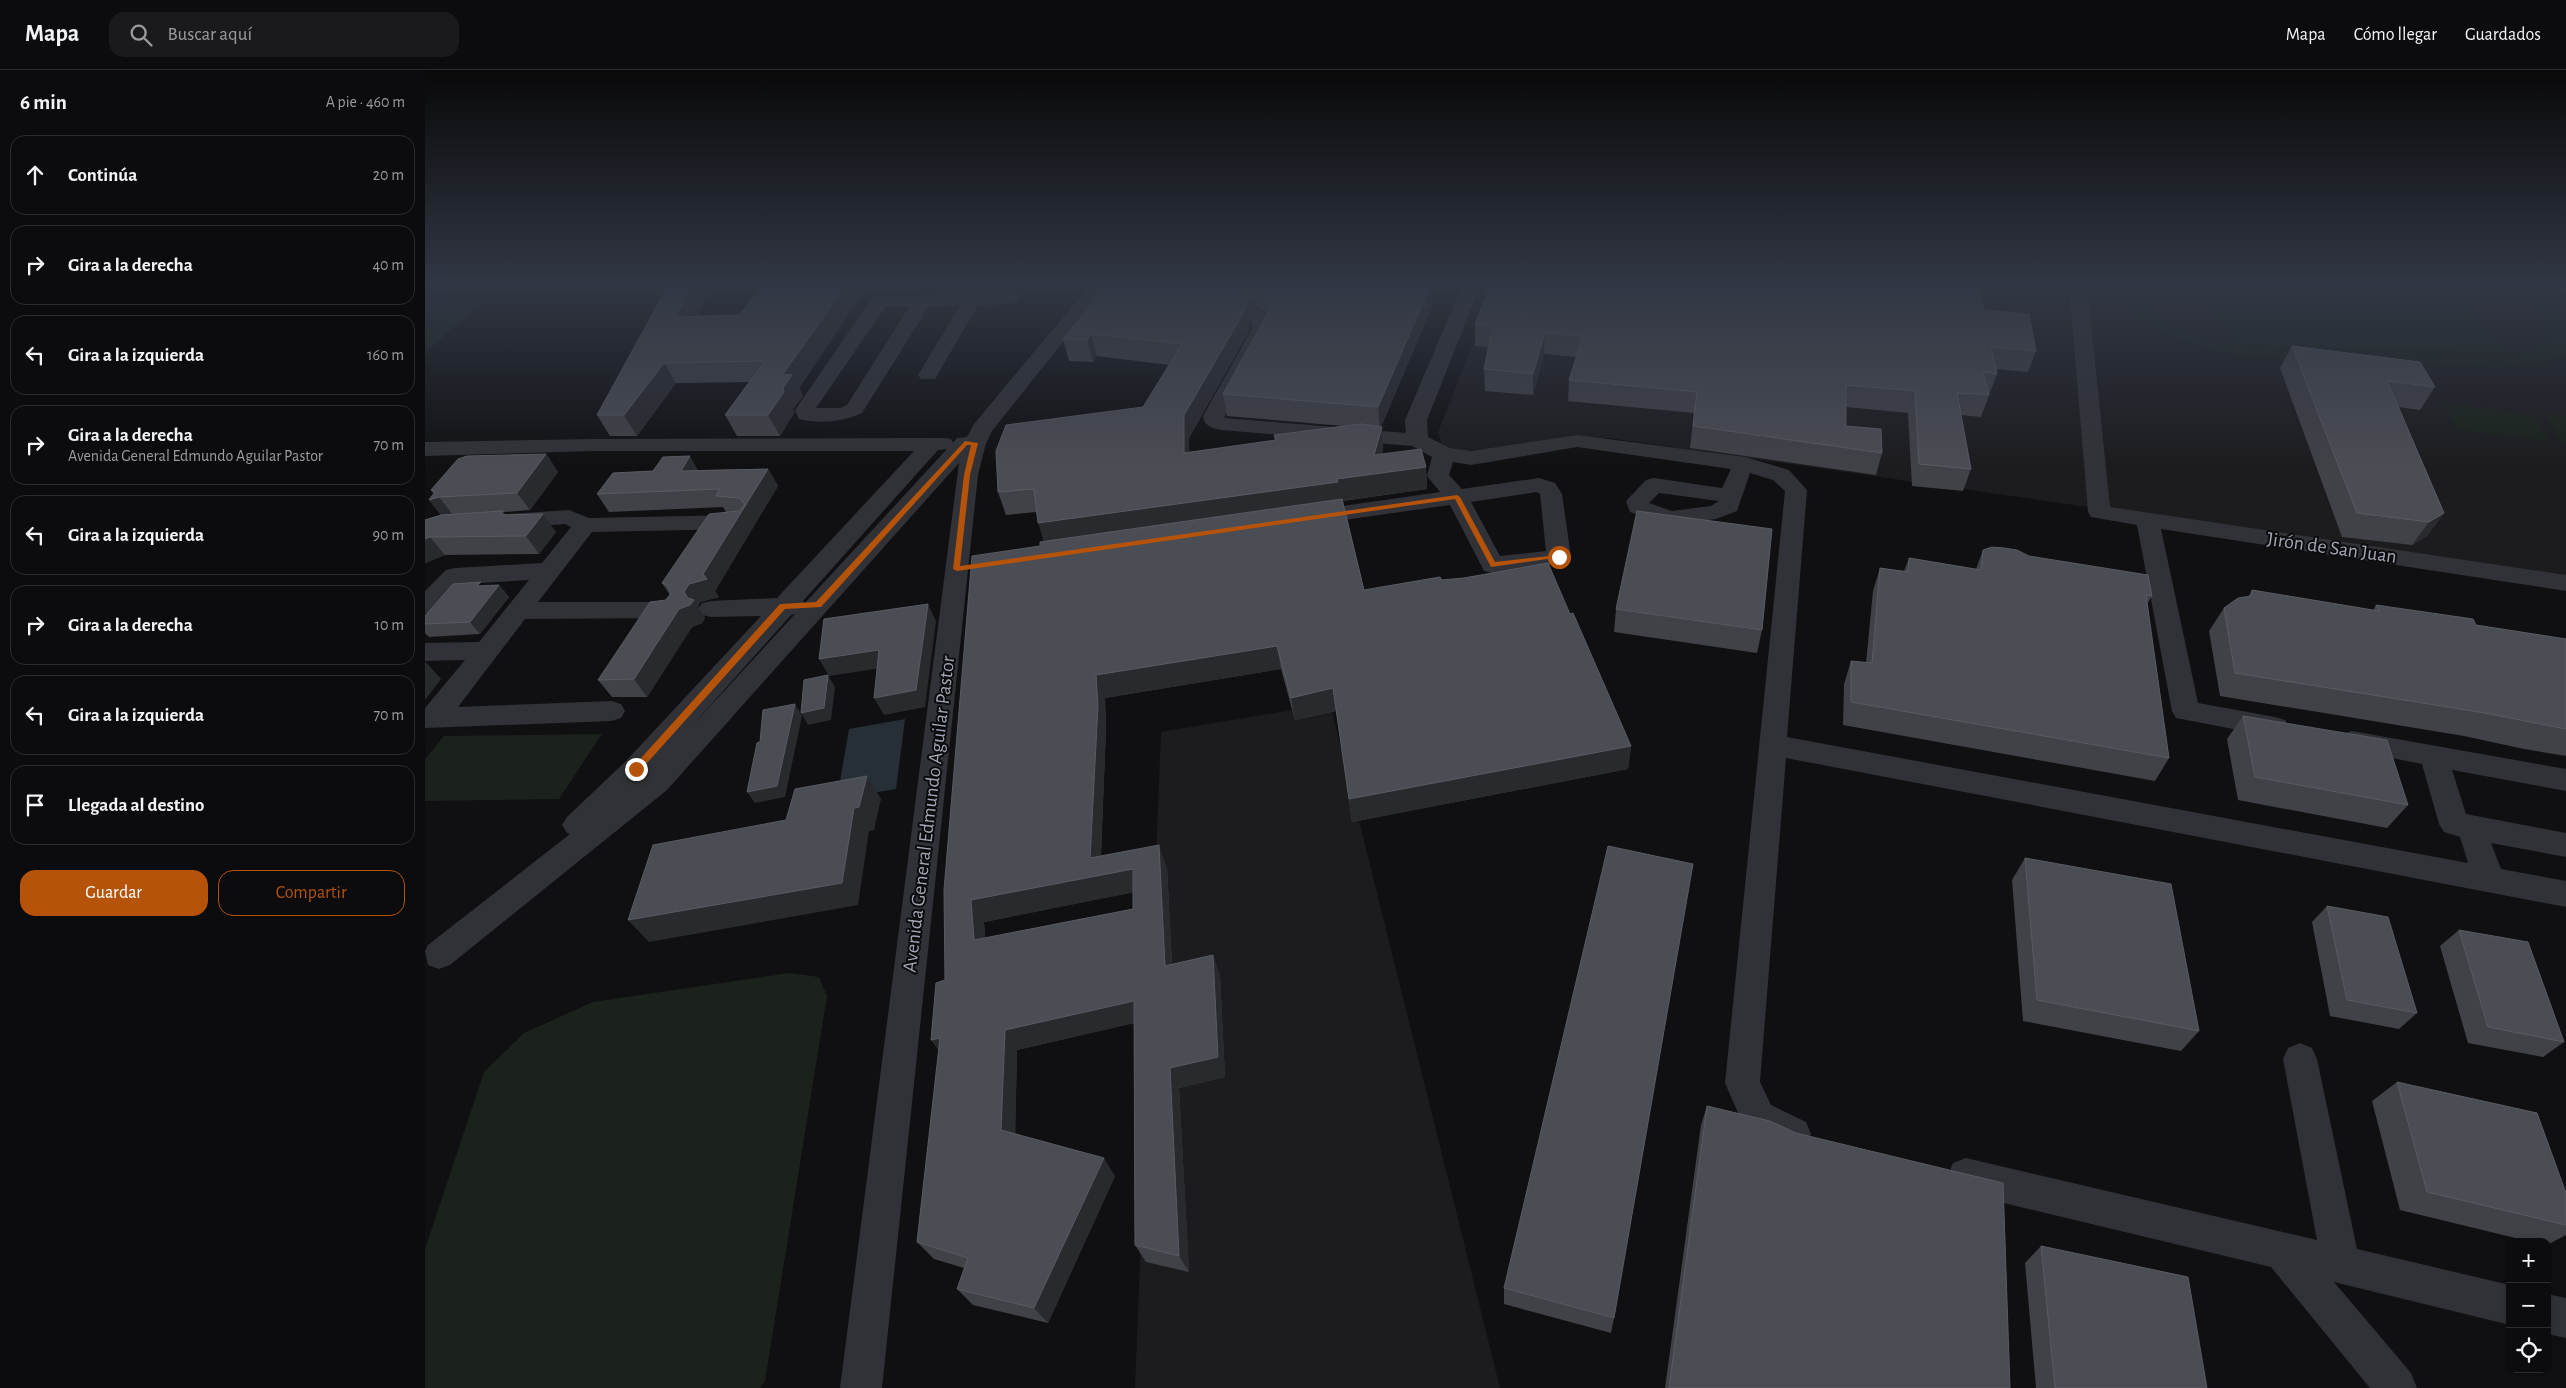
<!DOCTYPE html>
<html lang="es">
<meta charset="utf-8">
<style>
body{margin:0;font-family:"Alegreya Sans",sans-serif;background:#1a1a1c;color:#f1f3f6}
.controls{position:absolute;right:15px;bottom:15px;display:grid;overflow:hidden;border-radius:10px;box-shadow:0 2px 8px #0003}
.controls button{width:45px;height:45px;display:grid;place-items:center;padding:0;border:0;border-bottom:1px solid #2c2c2e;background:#0c0c0e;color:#f1f3f6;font:25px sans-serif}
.stop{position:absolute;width:15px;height:15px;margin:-11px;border:4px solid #b45309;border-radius:50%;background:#fff}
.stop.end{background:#b45309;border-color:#fff;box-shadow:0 1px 5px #0008}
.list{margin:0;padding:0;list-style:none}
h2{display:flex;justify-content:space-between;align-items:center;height:65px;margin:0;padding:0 20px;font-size:21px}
h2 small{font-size:16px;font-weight:400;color:#9a9b9e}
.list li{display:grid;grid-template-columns:32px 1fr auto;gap:15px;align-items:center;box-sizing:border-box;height:80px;margin:0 10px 10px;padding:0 10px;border:1px solid #2c2c2e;border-radius:15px}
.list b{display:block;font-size:19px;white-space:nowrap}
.list p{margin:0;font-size:16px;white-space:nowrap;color:#9a9b9e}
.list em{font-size:16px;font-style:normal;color:#9a9b9e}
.actions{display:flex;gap:10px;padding:15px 20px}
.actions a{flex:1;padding:11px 0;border:1px solid #b45309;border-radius:15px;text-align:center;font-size:18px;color:#b45309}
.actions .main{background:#b45309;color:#fff}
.icon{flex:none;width:28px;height:28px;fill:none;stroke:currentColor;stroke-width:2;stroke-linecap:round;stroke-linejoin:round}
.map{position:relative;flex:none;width:2141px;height:1318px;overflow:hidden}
header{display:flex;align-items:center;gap:30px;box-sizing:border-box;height:70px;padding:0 25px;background:#0c0c0e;border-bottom:1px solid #2c2c2e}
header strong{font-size:24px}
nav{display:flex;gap:28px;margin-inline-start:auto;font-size:18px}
.search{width:350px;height:45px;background:#1a1a1c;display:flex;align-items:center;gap:12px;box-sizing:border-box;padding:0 18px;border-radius:15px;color:#9a9b9e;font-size:19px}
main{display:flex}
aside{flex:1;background:#0c0c0e}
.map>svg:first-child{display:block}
.built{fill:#1c1c1f}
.green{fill:#1a221b}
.water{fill:#262f36}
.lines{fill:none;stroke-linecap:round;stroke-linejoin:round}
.minor{fill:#313237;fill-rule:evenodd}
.wall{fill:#414248;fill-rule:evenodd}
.shaded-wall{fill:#292a2e}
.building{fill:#4b4d54;stroke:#595b63;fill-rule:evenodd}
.route{fill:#b45309}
.labels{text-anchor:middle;stroke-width:4;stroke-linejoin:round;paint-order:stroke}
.street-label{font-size:20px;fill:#a0a6b4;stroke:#0b0b0d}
</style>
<header>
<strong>Mapa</strong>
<div class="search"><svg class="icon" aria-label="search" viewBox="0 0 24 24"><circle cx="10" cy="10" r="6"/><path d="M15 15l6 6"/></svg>Buscar aquí</div>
<nav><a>Mapa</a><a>Cómo llegar</a><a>Guardados</a></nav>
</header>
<main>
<aside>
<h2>6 min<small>A pie · 460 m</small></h2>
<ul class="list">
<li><svg class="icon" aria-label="ahead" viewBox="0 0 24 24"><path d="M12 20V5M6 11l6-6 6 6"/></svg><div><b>Continúa</b></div><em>20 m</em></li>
<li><svg class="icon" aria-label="right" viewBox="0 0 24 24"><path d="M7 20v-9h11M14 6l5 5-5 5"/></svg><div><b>Gira a la derecha</b></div><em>40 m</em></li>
<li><svg class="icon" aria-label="left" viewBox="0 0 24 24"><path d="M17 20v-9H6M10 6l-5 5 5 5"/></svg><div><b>Gira a la izquierda</b></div><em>160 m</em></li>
<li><svg class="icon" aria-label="right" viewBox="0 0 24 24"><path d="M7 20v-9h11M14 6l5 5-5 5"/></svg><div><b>Gira a la derecha</b><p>Avenida General Edmundo Aguilar Pastor</p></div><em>70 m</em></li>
<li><svg class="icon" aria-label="left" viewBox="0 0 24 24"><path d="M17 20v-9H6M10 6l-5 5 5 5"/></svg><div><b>Gira a la izquierda</b></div><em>90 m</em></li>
<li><svg class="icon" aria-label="right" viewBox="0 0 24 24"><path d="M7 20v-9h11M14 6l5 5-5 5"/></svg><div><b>Gira a la derecha</b></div><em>10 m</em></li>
<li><svg class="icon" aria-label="left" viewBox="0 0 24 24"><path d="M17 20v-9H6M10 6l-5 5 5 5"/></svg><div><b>Gira a la izquierda</b></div><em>70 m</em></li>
<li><svg class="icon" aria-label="arrive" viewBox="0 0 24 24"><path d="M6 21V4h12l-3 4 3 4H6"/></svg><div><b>Llegada al destino</b></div></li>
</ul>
<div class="actions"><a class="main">Guardar</a><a>Compartir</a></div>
</aside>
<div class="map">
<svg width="2141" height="1318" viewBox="0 0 2141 1318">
<rect width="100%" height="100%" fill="#101012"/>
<path class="built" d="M 1072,214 L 2141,214 L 2141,506 L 1184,368 L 1038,381 L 1017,375 L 1013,362 Z
M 905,634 L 1075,1318 L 710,1318 L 736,662 Z"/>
<path class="green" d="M 1696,214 L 1715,214 L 1714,220 C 1735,261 1776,269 1818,279 L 2079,287 C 2097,285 2108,282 2122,272 C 2129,241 2092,224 2069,214 C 2075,214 2083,212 2089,214 C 2109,218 2128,237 2141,251 L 2141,284 L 2125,292 L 2074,297 L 1813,286 C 1779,278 1696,257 1696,214 Z
M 1770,214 L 2018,214 L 2087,283 L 1814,276 Z
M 0,230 L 60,230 L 0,283 Z
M 2019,333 L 2108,345 L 2124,371 L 2032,360 Z
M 2120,343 L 2141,345 L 2141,373 L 2136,372 Z
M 177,664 L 134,729 L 0,731 L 0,689 L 19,666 Z
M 365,903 L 394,907 L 402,926 L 340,1311 L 335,1318 L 0,1318 L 0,1179 L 59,1002 L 99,963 L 168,932 Z"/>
<path class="water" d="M 480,649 L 471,719 L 412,729 L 424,659 Z"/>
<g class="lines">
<path class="minor" d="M 666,214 L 684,214 L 567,361 L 561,373 L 553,405 L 457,1318 L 415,1318 L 534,393 L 242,720 L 25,895 L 14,899 L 3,895 L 0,881 L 3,875 L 145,764 L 142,763 L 137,755 L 142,747 L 201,691 L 336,546 L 286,547 L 277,545 L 273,539 L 277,533 L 286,531 L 352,528 L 489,381 L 167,381 L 0,386 L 0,372 L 167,369 L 518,368 L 526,369 L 528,373 L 532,368 L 542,367 L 549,354 ZM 522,379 L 380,533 L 378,531 L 513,380 ZM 370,544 L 264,659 L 366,545 Z
M 1038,214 L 1056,214 L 1002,350 L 1003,367 L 1025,378 L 1046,381 L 1152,365 L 1320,387 L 1364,400 L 1382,420 L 1362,667 L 2043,793 L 2035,767 L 2019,762 L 2014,754 L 1997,694 L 1917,678 L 1913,671 L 1917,664 L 1927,661 L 2141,699 L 2141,721 L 2027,700 L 2041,744 L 2141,763 L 2141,787 L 2066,773 L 2076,799 L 2141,811 L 2141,837 L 1361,688 L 1335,1012 L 1346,1035 L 1381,1052 L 1386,1064 L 1381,1076 L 1368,1081 L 1320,1059 L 1300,1013 L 1360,421 L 1348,410 L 1325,403 L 1312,441 L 1291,449 L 1246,455 L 1205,442 L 1201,431 L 1221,410 L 1229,408 L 1297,418 L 1306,399 L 1152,377 L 1046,395 L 1028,392 L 1024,405 L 1037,419 L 1114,408 L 1130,413 L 1137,424 L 1146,487 L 1142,492 L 1068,503 L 1059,501 L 1056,495 L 1025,435 L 883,455 L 875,453 L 871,448 L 875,443 L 883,441 L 1015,422 L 1002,406 L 1007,387 L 987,376 L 796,360 C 787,358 779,356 778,346 L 827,259 L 827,252 L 803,235 L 784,229 L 782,225 L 784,221 C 804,216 844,238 847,259 L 799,348 L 981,363 L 980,350 ZM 1112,422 L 1115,424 L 1121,481 L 1075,486 L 1046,432 ZM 1234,423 L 1294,431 L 1286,436 L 1247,441 L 1224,433 Z
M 1644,214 L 1662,214 L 1685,437 L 2141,505 L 2141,521 L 1736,459 L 1773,633 L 1850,647 L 1860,650 L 1864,657 L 1860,664 L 1850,667 L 1751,648 L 1747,641 L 1712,455 L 1666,447 L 1663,442 Z
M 585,223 L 592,225 L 594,229 L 592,233 L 553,235 L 510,309 L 496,309 L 493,305 L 535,235 L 504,236 L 437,343 C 419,352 393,354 374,349 L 370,340 L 448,227 ZM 461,236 L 485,236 L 422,335 L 416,338 L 391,338 Z
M 144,440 L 164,448 L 314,445 L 322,447 L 326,452 L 322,457 L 314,459 L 167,462 L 113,532 L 244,532 L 253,534 L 257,540 L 253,546 L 244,548 L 100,549 L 33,637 L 186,631 L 196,634 L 200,641 L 196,648 L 186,651 L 0,658 L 0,638 L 40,590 L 0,591 L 0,573 L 54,572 L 104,510 L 37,514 L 9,542 L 0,544 L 0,521 L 21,500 L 30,498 L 117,493 L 146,457 L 140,454 L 84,458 L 76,456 L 72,451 L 76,446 L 84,444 Z
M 1875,973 L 1887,978 L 1892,989 L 1932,1179 L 2085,1215 L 2085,1255 L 1909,1212 L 1986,1303 L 1992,1318 L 1945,1318 L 1846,1197 L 1541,1124 L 1528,1119 L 1523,1106 L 1528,1093 L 1541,1088 L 1892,1170 L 1858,989 L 1863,978 Z
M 2122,1224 L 2141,1228 L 2141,1268 L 2122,1264 Z"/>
</g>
<path class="wall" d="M 244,214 L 288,214 L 272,246 L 314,245 L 422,214 L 429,214 L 435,227 L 374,318 L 378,326 L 368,339 L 369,343 L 355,366 L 312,366 L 300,345 L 324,312 L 251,313 L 212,366 L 185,366 L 172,345 Z
M 511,214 L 642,214 L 639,217 L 513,219 Z
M 684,214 L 992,214 L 1006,215 L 1007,236 L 956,357 L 957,357 L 958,379 L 957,384 L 1001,397 L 1002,419 L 918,431 L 939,520 L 1017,510 L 1145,544 L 1206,676 L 1203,699 L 927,752 L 911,641 L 870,650 L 856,599 L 680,628 L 681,659 L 676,786 L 742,798 L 747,894 L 788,885 L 795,906 L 800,1007 L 754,1018 L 764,1202 L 721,1192 L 710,1175 L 709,953 L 592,980 L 590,1064 L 690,1106 L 623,1253 L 548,1235 L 532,1219 L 539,1198 L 509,1189 L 492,1172 L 514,980 L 506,970 L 520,910 L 615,476 L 619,472 L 611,442 L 581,445 L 573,422 L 718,337 L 745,295 L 672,286 L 668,292 L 644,291 L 638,269 ZM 816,227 L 830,234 L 842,245 L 798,324 L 802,346 L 919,356 L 849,365 L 850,371 L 764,382 L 764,368 L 825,259 L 825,253 L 822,231 ZM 708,822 L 708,839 L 560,868 L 559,852 Z
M 2134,214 L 2141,214 L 2141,224 Z
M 1559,240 L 1611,281 L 1603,302 L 1571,299 L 1572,304 L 1556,347 L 1536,345 L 1546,399 L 1538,421 L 1487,416 L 1483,343 L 1421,337 L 1421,356 L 1457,383 L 1451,405 L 1265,378 L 1269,343 L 1143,331 L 1144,310 L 1152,287 L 1119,284 L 1108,325 L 1060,321 L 1059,299 L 1064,277 L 1050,276 L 1050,254 Z
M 1867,276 L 2010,317 L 1995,340 L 1974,337 L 2019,443 L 2002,466 L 1987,475 L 1917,467 L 1855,298 Z
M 121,384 L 133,402 L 105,440 L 78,442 L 80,444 L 131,462 L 114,484 L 20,485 L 0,493 L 0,450 L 16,445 L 4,430 L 9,424 L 6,420 Z
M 343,399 L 353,416 L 290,521 L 294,527 L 275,532 L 273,537 L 280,548 L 277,553 L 267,557 L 222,627 L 187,627 L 173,610 L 245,525 L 237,513 L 301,442 L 298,437 L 184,442 L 172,424 L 273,400 Z
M 1558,480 L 1604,486 L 1727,526 L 1722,534 L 1744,688 L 1730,711 L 1418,655 L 1419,614 L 1426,591 L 1441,593 L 1448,521 L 1455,498 L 1479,501 L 1484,488 L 1551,499 Z
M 74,515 L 84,527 L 55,564 L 4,567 L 0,563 L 0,546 L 58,516 Z
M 1827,520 L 1948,540 L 1951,535 L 2051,555 L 2141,569 L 2141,686 L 2099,679 L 2039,666 L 1795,626 L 1784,561 L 1799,538 L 1823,527 Z
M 1191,539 L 1337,560 L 1332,583 L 1189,562 Z
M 1818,646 L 1983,735 L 1962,758 L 1813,730 L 1802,669 Z
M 1600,788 L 1774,961 L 1756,981 L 1598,951 L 1587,810 Z
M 1902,836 L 1992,943 L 1974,959 L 1905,946 L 1887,852 Z
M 2034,860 L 2139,972 L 2118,987 L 2043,973 L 2015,876 Z
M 1972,1012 L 2141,1123 L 2141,1165 L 2122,1175 L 2122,1172 L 2107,1172 L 1975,1140 L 1947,1031 Z
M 1282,1036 L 1585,1318 L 1240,1318 L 1276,1055 Z
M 1616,1176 L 1782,1318 L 1611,1318 L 1600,1193 Z
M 1079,1218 L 1189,1248 L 1186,1263 L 1079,1234 Z"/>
<path class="shaded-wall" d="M 267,214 L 288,214 L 262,268 L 251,247 Z
M 422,214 L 429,214 L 435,227 L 374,318 L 378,326 L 368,339 L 369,343 L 355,366 L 343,345 L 358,318 L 358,304 Z
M 1006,215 L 1007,236 L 955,359 L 953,337 Z
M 822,231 L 825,253 L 825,259 L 764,368 L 765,406 L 759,383 L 759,345 Z
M 1120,263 L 1119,284 L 1108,325 L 1108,304 Z
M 666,264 L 672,286 L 668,292 L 662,270 Z
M 239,293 L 251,313 L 212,366 L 199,345 Z
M 957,357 L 958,379 L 952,403 L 1001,397 L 1002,419 L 915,431 L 621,476 L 613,453 L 912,409 L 949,385 Z
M 121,384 L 133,402 L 105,440 L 92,423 Z
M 265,386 L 275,404 L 256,401 Z
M 343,399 L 353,416 L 290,521 L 294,527 L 275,532 L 273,537 L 280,548 L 277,553 L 267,557 L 222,627 L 209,609 L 264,514 L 278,504 Z
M 14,427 L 28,445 L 18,448 L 4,430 Z
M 2019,443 L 2002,466 L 1987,475 L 2004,452 Z
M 118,444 L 131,462 L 114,484 L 101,466 Z
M 5,467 L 20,485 L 0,493 L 0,469 Z
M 74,515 L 84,527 L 55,564 L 45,552 Z
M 503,534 L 511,551 L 500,637 L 459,645 L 449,628 Z
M 852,576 L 856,599 L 680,628 L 681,659 L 675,805 L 708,799 L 716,821 L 559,852 L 562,892 L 549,870 L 546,830 L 665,788 L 671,605 Z
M 454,580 L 464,597 L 404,606 L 394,589 Z
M 0,591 L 16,609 L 0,630 Z
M 403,605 L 410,617 L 406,650 L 383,655 L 376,643 Z
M 908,618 L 911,641 L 870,650 L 866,628 Z
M 370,634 L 377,646 L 360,727 L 330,733 L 322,722 Z
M 1206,676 L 1203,699 L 927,752 L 924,729 Z
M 442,706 L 456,729 L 449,760 L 444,761 L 433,835 L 224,872 L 203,850 L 429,738 Z
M 734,775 L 742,798 L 748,917 L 740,896 Z
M 788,885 L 795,906 L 800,1007 L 754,1018 L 764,1202 L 754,1186 L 745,998 Z
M 709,931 L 718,951 L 592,980 L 590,1079 L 576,1060 L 580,960 Z
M 515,968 L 521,990 L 506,970 Z
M 679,1088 L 690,1106 L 623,1253 L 609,1238 Z"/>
<path class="building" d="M 244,214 L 267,214 L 251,247 L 314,245 L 339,214 L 422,214 L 358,304 L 367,305 L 358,318 L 359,322 L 343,345 L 300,345 L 340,291 L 239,293 L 199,345 L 172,345 Z
M 684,214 L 793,214 L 798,215 L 822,231 L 822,237 L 759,345 L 759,383 L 851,370 L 849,365 L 936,354 L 957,357 L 949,385 L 996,379 L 1001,397 L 912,409 L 913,412 L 613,453 L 609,419 L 573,422 L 571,381 L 581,355 L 718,337 L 757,274 L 666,264 L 662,270 L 638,269 Z
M 827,214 L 992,214 L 1006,215 L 953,337 L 798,324 L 845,239 L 841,225 Z
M 1066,214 L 1553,214 L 1559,240 L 1604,244 L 1611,281 L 1566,277 L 1572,304 L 1558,302 L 1564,325 L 1532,323 L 1546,399 L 1494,394 L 1490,321 L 1421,315 L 1421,356 L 1456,359 L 1457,383 L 1268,356 L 1272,322 L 1144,310 L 1158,266 L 1120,263 L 1108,304 L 1059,299 L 1068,256 L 1050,254 Z
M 1867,276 L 1995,292 L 2010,317 L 1962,311 L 2019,443 L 2004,452 L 1932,443 Z
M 121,384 L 92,423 L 14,427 L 4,430 L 10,422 L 6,420 L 33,389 L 42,386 Z
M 265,386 L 256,401 L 343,399 L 278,504 L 282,509 L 264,514 L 259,522 L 263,528 L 269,530 L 265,535 L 254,539 L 209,609 L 173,610 L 225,532 L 241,530 L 246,523 L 242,515 L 237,513 L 284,444 L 314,441 L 320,434 L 314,428 L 291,426 L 295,419 L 172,424 L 188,403 L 228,401 L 238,387 Z
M 917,429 L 939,520 L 1015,507 L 1017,510 L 1039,508 L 1123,493 L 1145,544 L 1148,543 L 1206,676 L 924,729 L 908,618 L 866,628 L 852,576 L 671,605 L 673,636 L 665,788 L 734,775 L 740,896 L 788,885 L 793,987 L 745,998 L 754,1186 L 710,1175 L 709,931 L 580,960 L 576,1060 L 679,1088 L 609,1238 L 532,1219 L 543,1188 L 492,1172 L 515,968 L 506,970 L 511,913 L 520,910 L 519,820 L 547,486 L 615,476 L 615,472 ZM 708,799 L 708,839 L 549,870 L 546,830 Z
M 78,441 L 75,445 L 118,444 L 101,466 L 5,467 L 0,469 L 0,450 L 16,445 Z
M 1212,441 L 1347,459 L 1337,560 L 1191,539 Z
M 1567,477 L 1579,478 L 1592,480 L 1604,486 L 1723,505 L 1727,526 L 1721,525 L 1744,688 L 1426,632 L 1426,591 L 1447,593 L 1455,498 L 1483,502 L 1484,488 L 1556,500 L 1558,480 Z
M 56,512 L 52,516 L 74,515 L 45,552 L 0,554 L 0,546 L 28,514 Z
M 1827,520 L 1954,541 L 1951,535 L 2048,549 L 2051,555 L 2141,569 L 2141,659 L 2060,643 L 1810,603 L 1799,538 L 1813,528 L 1826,526 Z
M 503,534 L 491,620 L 449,628 L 454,580 L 394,589 L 399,549 Z
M 403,605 L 399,638 L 376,643 L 379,610 Z
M 370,634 L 352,716 L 322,722 L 332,673 L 335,672 L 338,640 Z
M 1818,646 L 1962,670 L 1983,735 L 1830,707 Z
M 442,706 L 434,737 L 429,738 L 417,813 L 203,850 L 228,775 L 361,750 L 370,719 Z
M 1183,776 L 1268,794 L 1189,1248 L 1079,1218 Z
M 1600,788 L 1746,814 L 1774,961 L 1612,930 Z
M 1902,836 L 1963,847 L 1992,943 L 1922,930 Z
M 2034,860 L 2103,872 L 2139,972 L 2063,957 Z
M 1972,1012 L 2112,1043 L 2141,1123 L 2141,1155 L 2002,1122 Z
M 1282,1036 L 1345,1051 L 1371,1063 L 1578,1113 L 1585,1318 L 1244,1318 Z
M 1616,1176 L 1763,1207 L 1782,1318 L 1630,1318 Z"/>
<linearGradient id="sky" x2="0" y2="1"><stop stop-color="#09090a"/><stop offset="0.54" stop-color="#313744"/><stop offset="1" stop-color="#313744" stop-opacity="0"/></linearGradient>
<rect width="2141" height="398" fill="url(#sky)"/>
<path class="route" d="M 540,371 L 553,373 L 545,405 L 535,496 L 1032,425 L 1035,427 L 1070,492 L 1134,485 L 1137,487 L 1066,497 L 1030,429 L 532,501 L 528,499 L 539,405 L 546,375 L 542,375 L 396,537 L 360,539 L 214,702 L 208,702 L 208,697 L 355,534 L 391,532 Z"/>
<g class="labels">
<g class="street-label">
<text transform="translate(1907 477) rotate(8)" y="7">Jirón de San Juan</text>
<text transform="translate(503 744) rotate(-83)" y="7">Avenida General Edmundo Aguilar Pastor</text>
</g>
</g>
</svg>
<div class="controls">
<button>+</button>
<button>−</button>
<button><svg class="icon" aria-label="locate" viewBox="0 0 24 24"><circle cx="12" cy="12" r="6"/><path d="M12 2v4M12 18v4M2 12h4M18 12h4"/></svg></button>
</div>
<div class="stop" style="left:1134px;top:487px"></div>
<div class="stop end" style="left:211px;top:699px"></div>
</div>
</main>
